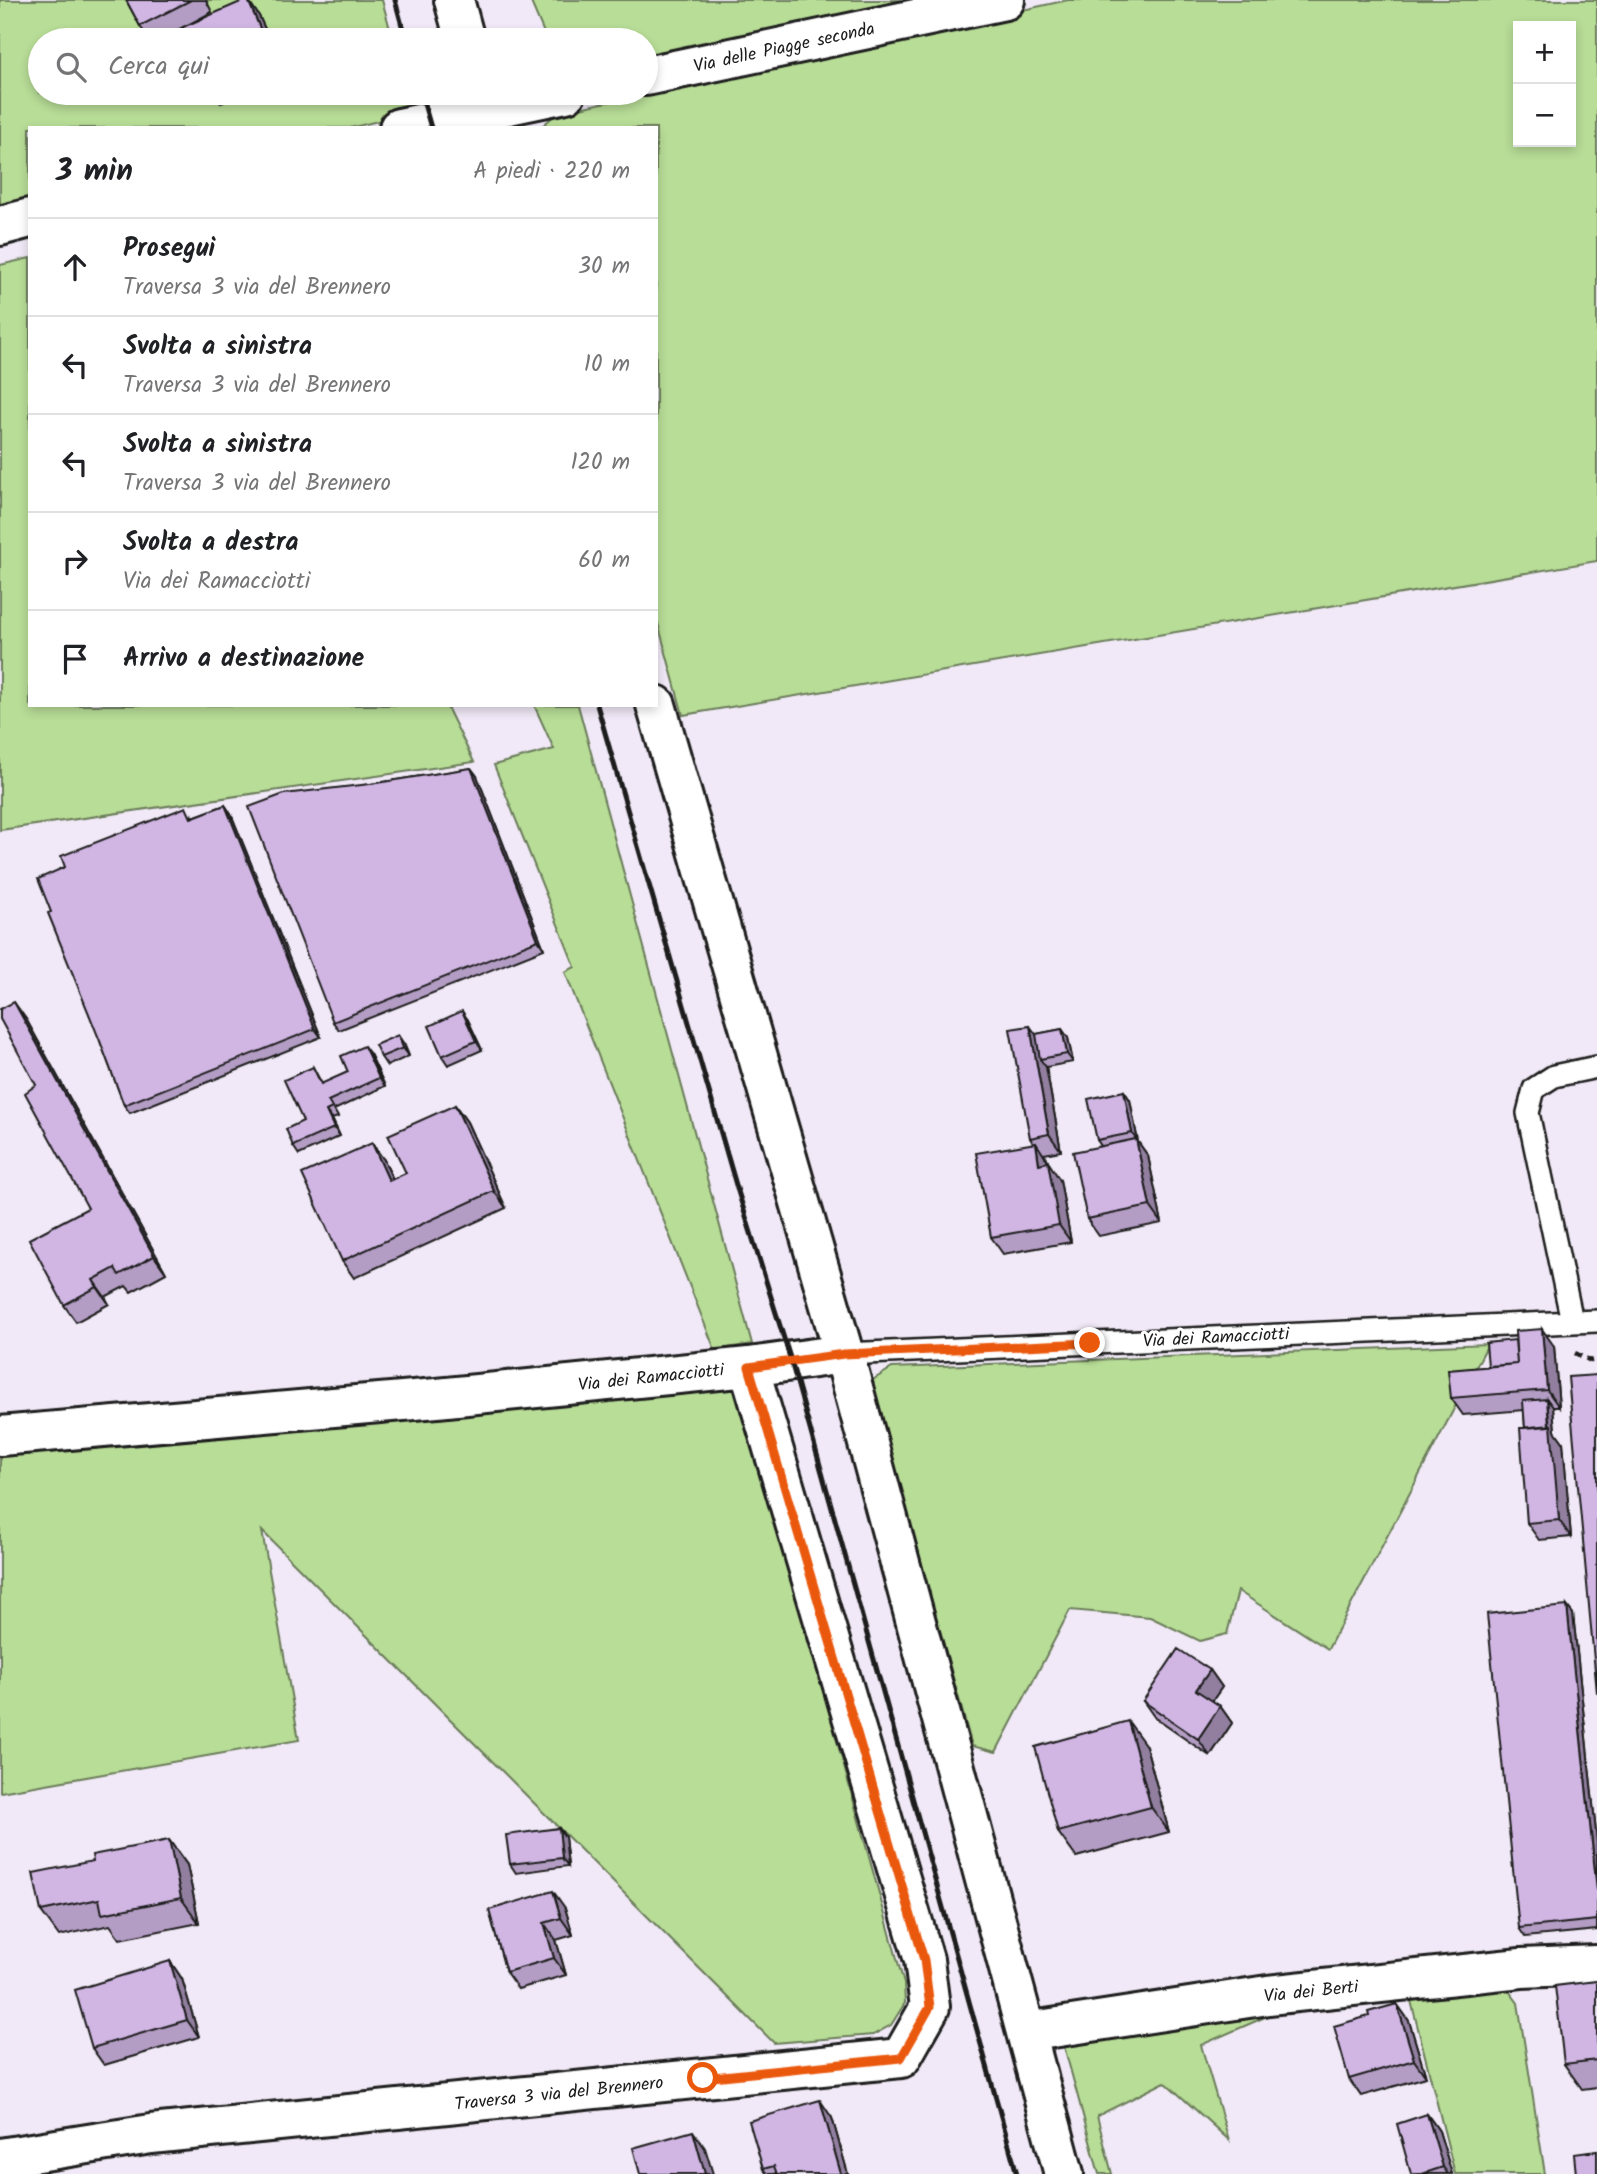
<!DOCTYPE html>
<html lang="it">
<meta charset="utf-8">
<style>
body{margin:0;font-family:Kalam,sans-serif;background:#f6f6f6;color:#202124}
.controls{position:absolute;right:21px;top:21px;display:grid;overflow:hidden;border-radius:0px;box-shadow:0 4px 10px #0003}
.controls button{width:63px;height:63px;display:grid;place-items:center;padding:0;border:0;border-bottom:2px solid #e0e0e0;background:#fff;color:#202124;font:35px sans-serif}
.stop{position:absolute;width:21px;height:21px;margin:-16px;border:5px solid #ea580c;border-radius:50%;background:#fff}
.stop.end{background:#ea580c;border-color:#fff;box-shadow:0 2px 7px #0008}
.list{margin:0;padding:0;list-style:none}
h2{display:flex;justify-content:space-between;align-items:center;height:91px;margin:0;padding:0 28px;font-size:30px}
h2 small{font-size:23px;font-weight:400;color:#757577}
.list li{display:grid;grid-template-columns:46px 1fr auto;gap:21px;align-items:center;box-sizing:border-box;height:98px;padding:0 28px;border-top:2px solid #e0e0e0}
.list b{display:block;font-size:26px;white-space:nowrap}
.list p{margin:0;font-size:23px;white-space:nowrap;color:#757577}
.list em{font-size:23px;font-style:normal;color:#757577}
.icon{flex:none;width:38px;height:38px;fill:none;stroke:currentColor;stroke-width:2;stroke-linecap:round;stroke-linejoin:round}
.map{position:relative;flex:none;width:1597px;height:2174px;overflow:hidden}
.search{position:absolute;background:#fff;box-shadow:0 4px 10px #0003;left:28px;top:28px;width:630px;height:77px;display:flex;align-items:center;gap:18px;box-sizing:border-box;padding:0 24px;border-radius:38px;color:#757577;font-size:26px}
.panel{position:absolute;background:#fff;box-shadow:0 4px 10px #0003;left:28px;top:126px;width:630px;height:581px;border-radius:0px}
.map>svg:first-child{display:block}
.green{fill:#b8dd97;stroke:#6a7c5a;stroke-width:2;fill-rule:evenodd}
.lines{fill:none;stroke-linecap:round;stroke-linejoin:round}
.service-casing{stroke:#1c1c1c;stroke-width:26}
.minor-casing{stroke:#1c1c1c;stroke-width:44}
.path{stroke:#1c1c1c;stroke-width:4.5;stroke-dasharray:7 5;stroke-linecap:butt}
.service{stroke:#fff;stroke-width:21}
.minor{stroke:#fff;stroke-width:38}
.rail{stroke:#1c1c1c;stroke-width:5}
.wall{fill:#b49dc4;stroke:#1c1c1c;stroke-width:2}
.shaded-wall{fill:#927fa0;stroke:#1c1c1c;stroke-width:2}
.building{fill:#d1b6e4;stroke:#1c1c1c;stroke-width:2}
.route{stroke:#ea580c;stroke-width:9}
.labels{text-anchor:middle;stroke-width:6;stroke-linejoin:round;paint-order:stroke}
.street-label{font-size:18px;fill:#1c1c1c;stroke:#fff}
</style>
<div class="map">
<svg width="1597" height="2174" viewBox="0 0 1597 2174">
<rect width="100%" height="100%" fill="#f1e9f7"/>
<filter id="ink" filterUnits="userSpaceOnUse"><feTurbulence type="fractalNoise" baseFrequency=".0143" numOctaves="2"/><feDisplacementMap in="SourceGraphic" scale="14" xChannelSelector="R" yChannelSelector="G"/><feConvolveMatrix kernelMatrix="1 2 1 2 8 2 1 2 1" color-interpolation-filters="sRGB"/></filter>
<g filter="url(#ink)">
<path class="green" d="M 0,0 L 382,0 L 393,40 L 40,40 L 40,93 L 408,93 L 414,112 L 350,128 L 30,128 L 30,204 L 0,211 Z
M 530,0 L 903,0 L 646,58 L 646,40 L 547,40 Z
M 1068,0 L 1597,0 L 1597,561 L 683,715 L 656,616 L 656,128 L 540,128 L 557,113 ZM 1518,26 L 1571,26 L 1571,142 L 1518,142 Z
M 30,258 L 30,705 L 446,705 L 474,762 L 0,830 L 0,265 Z
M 534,705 L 578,705 L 752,1344 L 715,1350 L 565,972 L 575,967 L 494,765 L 554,749 Z
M 1488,1344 L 1328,1649 L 1238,1591 L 1227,1634 L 1200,1641 L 1150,1617 L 1070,1610 L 996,1752 L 972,1746 L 871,1381 L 892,1368 Z
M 736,1375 L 904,1984 L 905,2003 L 891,2025 L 873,2035 L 774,2043 L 262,1531 L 299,1740 L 0,1792 L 0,1452 Z
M 1494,1981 L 1509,1991 L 1518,2003 L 1545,2174 L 1455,2174 L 1408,1989 Z
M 1272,2014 L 1201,2045 L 1229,2140 L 1165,2082 L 1097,2116 L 1112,2174 L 1099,2174 L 1064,2046 C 1131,2021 1202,2019 1272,2014 Z"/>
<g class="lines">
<g class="service-casing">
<path id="service" d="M 1572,1321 L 1528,1113 L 1534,1089 L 1554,1076 L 1597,1067
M 844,1354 L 1597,1321"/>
</g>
<g class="minor-casing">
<path id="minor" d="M 454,0 L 465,40
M 646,76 L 1005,0
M 399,128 L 566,93
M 0,226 L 30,218
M 656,705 L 844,1354 L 1064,2174
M 0,1436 L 437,1398 L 749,1367 L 844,1354
M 1026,2032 L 1268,1995 L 1521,1968 L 1597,1965
M 0,2158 L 151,2134 L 901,2058 L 930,2007 L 924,1960 L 749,1367"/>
</g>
<path class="path" d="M 1575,1353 L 1591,1361 L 1597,1360"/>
<use href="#service" class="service"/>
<use href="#minor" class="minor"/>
<path class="rail" d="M 395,0 L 406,40
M 421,93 L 431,128
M 597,705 L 736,1185 L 791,1361 L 1017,2174"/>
</g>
<path class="wall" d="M 126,0 L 206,0 L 212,12 L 186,26 L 248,0 L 259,16 L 270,40 L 189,40 L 183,27 L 158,40 L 149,40 L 140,26 Z
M 214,93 L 245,93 L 221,103 Z
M 471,768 L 477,776 L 544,949 L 339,1030 L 333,1022 L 370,784 Z
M 225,805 L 231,814 L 321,1037 L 130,1113 L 124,1105 L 100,1041 L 192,815 L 193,817 Z
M 26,1019 L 166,1273 L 131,1292 L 126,1286 L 105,1297 L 109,1304 L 76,1322 L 64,1305 L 88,1208 L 36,1085 Z
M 468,1020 L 482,1050 L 448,1065 L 442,1056 Z
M 1062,1029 L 1068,1038 L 1073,1062 L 1046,1067 L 1061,1151 L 1044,1154 L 1048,1160 L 1048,1164 L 1060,1180 L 1071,1242 L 1003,1254 L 991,1237 L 1033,1143 L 1030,1138 L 1036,1034 Z
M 404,1044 L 409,1056 L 387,1066 L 381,1057 Z
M 370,1054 L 385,1086 L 334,1110 L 338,1117 L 332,1119 L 340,1136 L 299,1155 L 293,1146 L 303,1121 L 313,1067 L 322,1084 L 348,1072 Z
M 1124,1091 L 1130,1100 L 1138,1142 L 1148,1156 L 1162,1223 L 1099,1236 L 1087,1219 L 1101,1146 L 1097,1140 Z
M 455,1105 L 467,1122 L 506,1208 L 354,1278 L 342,1261 L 384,1160 L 393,1179 L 406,1173 Z
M 1554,1346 L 1559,1407 L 1553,1407 L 1555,1431 L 1563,1442 L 1571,1537 L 1539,1540 L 1527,1523 L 1525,1428 L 1524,1410 L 1463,1415 L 1451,1398 L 1488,1366 Z
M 1567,1606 L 1573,1614 L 1597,1842 L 1597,1930 L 1525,1937 L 1519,1928 Z
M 1210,1670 L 1222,1687 L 1212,1701 L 1220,1706 L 1232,1723 L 1210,1756 L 1155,1718 L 1143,1701 Z
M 1146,1746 L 1169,1832 L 1076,1857 L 1058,1832 Z
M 559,1828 L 565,1837 L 568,1866 L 516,1873 L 510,1864 Z
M 169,1840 L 187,1865 L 199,1923 L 120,1939 L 110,1925 L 59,1936 L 41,1911 L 93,1861 Z
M 565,1908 L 573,1935 L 556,1940 L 566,1975 L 518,1989 L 506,1972 L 489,1910 Z
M 170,1961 L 182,1979 L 199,2037 L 104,2065 L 92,2048 Z
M 1597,1981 L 1597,2087 L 1582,2089 L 1564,2064 Z
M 1397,2004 L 1409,2021 L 1426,2077 L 1361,2096 L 1349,2079 L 1369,2016 Z
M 1427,2114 L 1439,2131 L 1452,2174 L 1411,2174 Z
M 832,2118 L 848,2174 L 767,2174 L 763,2169 Z"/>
<path class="shaded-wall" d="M 248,0 L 259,16 L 270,40 L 265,40 Z
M 471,768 L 477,776 L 544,949 L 538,940 Z
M 225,805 L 231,814 L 321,1037 L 315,1029 Z
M 14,1002 L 26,1019 L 166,1273 L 154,1256 Z
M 462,1011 L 468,1020 L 482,1050 L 476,1041 Z
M 1030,1026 L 1042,1043 L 1040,1059 L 1046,1067 L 1061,1151 L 1049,1134 Z
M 1062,1029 L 1068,1038 L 1073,1062 L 1067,1054 Z
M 398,1035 L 404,1044 L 409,1056 L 403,1048 Z
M 364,1046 L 370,1054 L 385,1086 L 379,1078 Z
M 1124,1091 L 1130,1100 L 1138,1142 L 1132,1133 Z
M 455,1105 L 467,1122 L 506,1208 L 494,1191 Z
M 326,1111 L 332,1119 L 340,1136 L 334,1128 Z
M 1136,1139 L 1148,1156 L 1162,1223 L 1150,1206 Z
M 372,1143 L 384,1160 L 401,1198 L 389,1181 Z
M 1036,1143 L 1060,1180 L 1071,1242 L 1059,1225 L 1039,1164 Z
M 93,1280 L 105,1297 L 109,1304 L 97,1287 Z
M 1542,1329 L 1554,1346 L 1559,1407 L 1547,1390 Z
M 1547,1399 L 1553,1407 L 1555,1431 L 1563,1442 L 1571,1537 L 1559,1520 Z
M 1567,1606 L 1573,1614 L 1597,1842 L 1597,1891 Z
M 1210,1670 L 1222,1687 L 1208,1707 L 1196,1690 Z
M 1220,1706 L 1232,1723 L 1210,1756 L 1198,1739 Z
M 1128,1721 L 1146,1746 L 1169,1832 L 1151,1807 Z
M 559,1828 L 565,1837 L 568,1866 L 562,1858 Z
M 169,1840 L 187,1865 L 199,1923 L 181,1898 Z
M 553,1891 L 565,1908 L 573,1935 L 561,1918 Z
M 544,1923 L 556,1940 L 566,1975 L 554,1958 Z
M 170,1961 L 182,1979 L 199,2037 L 187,2020 Z
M 1397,2004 L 1409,2021 L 1426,2077 L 1414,2060 Z
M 820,2100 L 832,2118 L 848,2174 L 841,2174 Z
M 1427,2114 L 1439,2131 L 1452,2174 L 1448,2174 L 1443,2167 Z
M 693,2131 L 705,2148 L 713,2174 L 705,2174 Z"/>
<path class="building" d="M 126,0 L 191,0 L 140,26 Z
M 245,0 L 248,0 L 265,40 L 189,40 L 183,27 Z
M 471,768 L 538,940 L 333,1022 L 249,807 L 284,794 L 370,784 Z
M 225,805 L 315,1029 L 124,1105 L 100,1041 L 48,913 L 51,912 L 38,879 L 65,867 L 61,856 L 186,807 L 191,818 Z
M 14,1002 L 154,1256 L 119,1275 L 115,1268 L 93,1280 L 97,1287 L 64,1305 L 29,1239 L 88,1208 L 25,1093 L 36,1085 L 0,1019 L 0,1009 Z
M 462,1011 L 476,1041 L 442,1056 L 429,1026 Z
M 1030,1026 L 1049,1134 L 1030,1138 L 1010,1029 Z
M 1062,1029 L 1067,1054 L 1040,1059 L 1036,1034 Z
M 398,1035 L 403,1048 L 381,1057 L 375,1045 Z
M 364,1046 L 379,1078 L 328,1101 L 332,1108 L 326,1111 L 334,1128 L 293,1146 L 286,1129 L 303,1121 L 284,1080 L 313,1067 L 321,1084 L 348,1072 L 341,1056 Z
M 1124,1091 L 1132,1133 L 1097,1140 L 1088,1099 Z
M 455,1105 L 494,1191 L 342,1261 L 302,1174 L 372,1143 L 389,1181 L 406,1173 L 388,1135 Z
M 1136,1139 L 1150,1206 L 1087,1219 L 1073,1152 Z
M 1036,1143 L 1039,1164 L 1048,1162 L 1059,1225 L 991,1237 L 976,1153 Z
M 1542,1329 L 1547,1390 L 1451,1398 L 1448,1370 L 1517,1364 L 1515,1331 Z
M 1515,1340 L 1517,1364 L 1488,1366 L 1486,1343 Z
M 1597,1375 L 1597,1693 L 1568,1377 Z
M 1547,1399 L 1549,1426 L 1525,1428 L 1523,1401 Z
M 1551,1425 L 1559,1520 L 1527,1523 L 1520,1428 Z
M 1567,1606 L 1597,1891 L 1597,1920 L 1519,1928 L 1487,1614 Z
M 1178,1649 L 1210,1670 L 1196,1690 L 1220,1706 L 1198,1739 L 1143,1701 Z
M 1128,1721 L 1151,1807 L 1058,1832 L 1035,1747 Z
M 559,1828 L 562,1858 L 510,1864 L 506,1835 Z
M 169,1840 L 181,1898 L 102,1914 L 99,1899 L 41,1911 L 33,1873 L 93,1861 L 92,1855 Z
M 553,1891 L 561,1918 L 544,1923 L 554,1958 L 506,1972 L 489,1910 Z
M 170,1961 L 187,2020 L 92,2048 L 75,1990 Z
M 1597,1981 L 1597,2060 L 1564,2064 L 1555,1986 Z
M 1397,2004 L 1414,2060 L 1349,2079 L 1334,2026 L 1369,2016 L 1368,2012 Z
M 820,2100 L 841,2174 L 777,2174 L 774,2166 L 763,2169 L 749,2121 Z
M 1427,2114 L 1443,2167 L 1422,2174 L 1411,2174 L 1397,2124 Z
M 693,2131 L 705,2174 L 640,2174 L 633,2148 Z
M 1597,2151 L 1597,2174 L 1576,2174 L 1574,2154 Z"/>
</g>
<g class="lines" filter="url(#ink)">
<path class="route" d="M 703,2078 L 901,2058 L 930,2007 L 924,1960 L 749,1367 L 844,1354 L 1090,1343"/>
</g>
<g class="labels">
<g class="street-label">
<text transform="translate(784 47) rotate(-12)" y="6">Via delle Piagge seconda</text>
<text transform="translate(1216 1337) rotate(-3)" y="6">Via dei Ramacciotti</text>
<text transform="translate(651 1377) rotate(-6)" y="6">Via dei Ramacciotti</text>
<text transform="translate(1311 1991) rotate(-6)" y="6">Via dei Berti</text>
<text transform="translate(559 2093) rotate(-6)" y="6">Traversa 3 via del Brennero</text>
</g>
</g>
</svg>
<div class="controls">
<button>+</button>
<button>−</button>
</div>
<div class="stop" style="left:703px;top:2078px"></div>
<div class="stop end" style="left:1090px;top:1343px"></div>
<div class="search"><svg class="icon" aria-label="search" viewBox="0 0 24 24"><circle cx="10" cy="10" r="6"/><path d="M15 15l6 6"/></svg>Cerca qui</div>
<section class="panel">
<h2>3 min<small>A piedi · 220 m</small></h2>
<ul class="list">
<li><svg class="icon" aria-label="ahead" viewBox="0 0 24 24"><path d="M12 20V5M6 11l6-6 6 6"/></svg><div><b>Prosegui</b><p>Traversa 3 via del Brennero</p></div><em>30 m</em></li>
<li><svg class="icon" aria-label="left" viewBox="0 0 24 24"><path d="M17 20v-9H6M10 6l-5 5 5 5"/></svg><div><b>Svolta a sinistra</b><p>Traversa 3 via del Brennero</p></div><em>10 m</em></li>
<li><svg class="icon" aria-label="left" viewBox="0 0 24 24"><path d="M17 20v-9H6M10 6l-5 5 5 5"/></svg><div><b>Svolta a sinistra</b><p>Traversa 3 via del Brennero</p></div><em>120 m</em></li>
<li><svg class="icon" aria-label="right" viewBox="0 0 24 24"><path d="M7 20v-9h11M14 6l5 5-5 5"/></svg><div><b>Svolta a destra</b><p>Via dei Ramacciotti</p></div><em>60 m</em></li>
<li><svg class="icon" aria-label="arrive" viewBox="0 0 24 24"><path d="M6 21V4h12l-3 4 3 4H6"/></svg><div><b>Arrivo a destinazione</b></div></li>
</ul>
</section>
</div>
